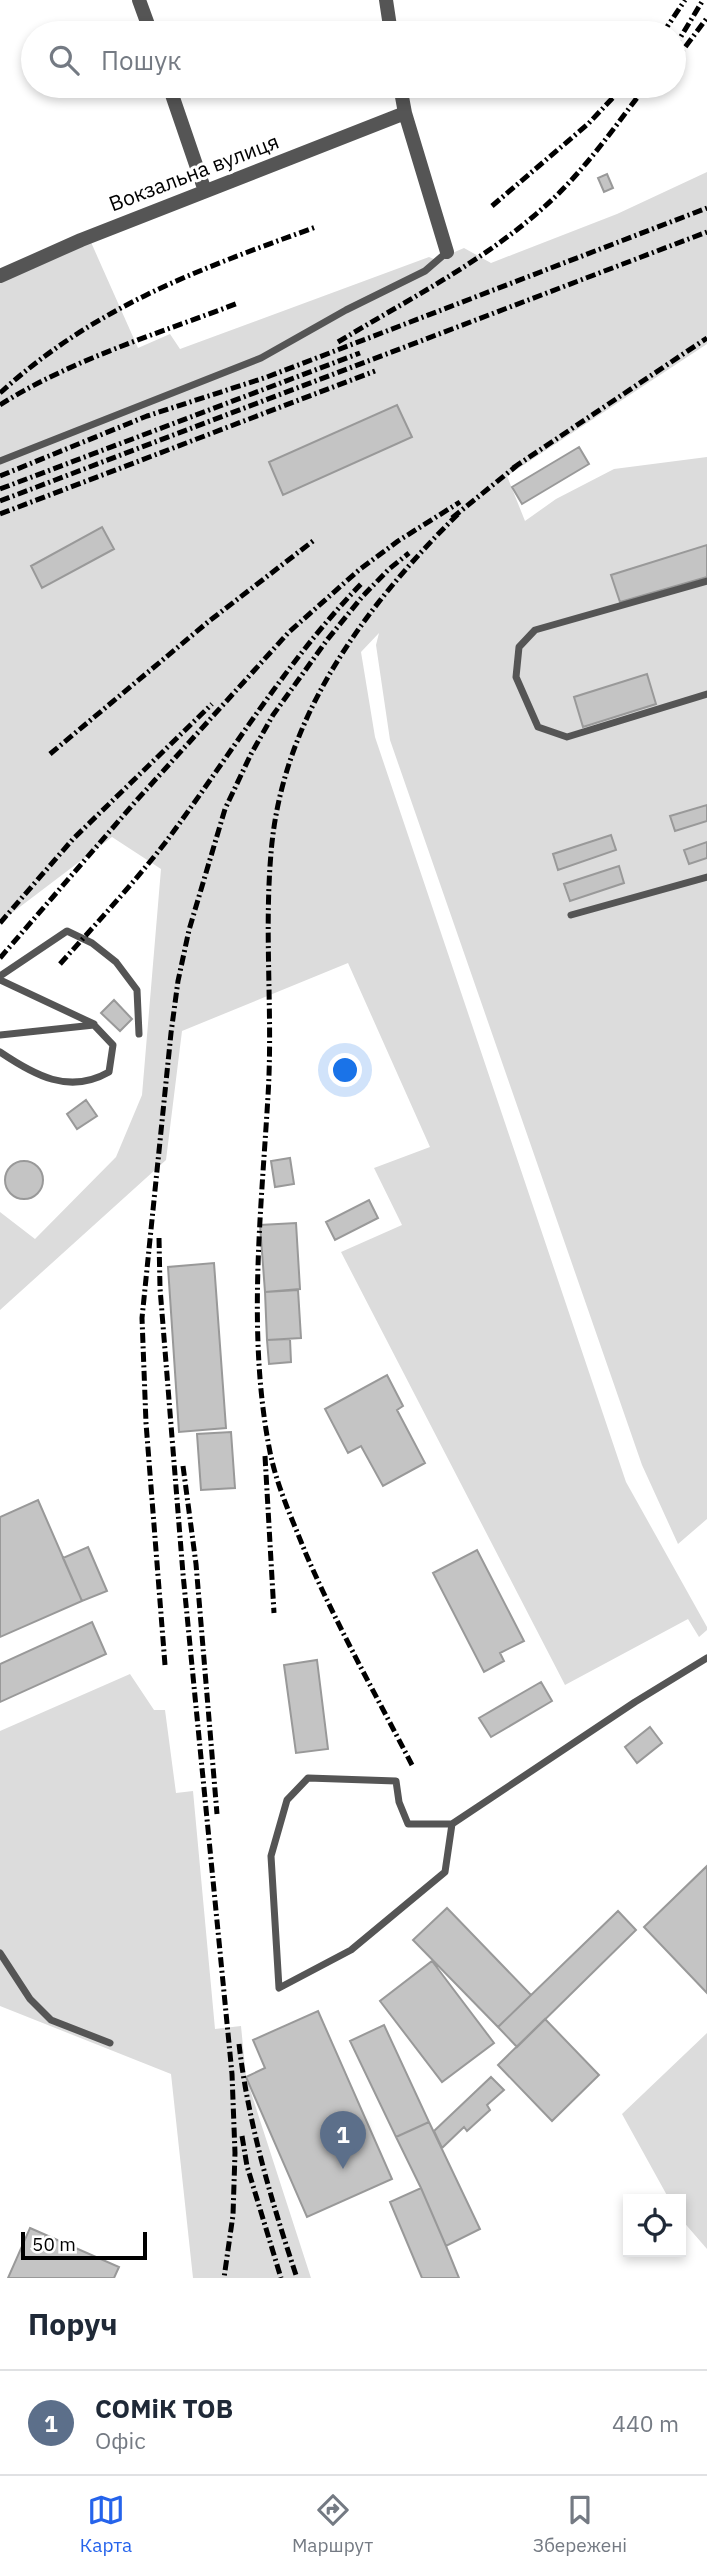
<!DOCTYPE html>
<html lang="uk">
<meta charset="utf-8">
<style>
body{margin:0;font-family:"IBM Plex Sans",sans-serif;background:#f6f6f7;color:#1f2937}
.controls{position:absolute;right:21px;bottom:21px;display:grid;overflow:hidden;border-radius:0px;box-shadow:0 4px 10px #0003}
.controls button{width:63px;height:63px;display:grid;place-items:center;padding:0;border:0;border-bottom:2px solid #e0e1e3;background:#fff;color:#1f2937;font:35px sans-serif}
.scale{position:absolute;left:21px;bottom:18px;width:126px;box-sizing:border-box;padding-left:7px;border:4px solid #000;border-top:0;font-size:19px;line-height:24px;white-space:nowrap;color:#000;-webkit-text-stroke:5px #fff;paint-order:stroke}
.you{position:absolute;left:346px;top:1071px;width:24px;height:24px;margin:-18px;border:5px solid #fff;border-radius:50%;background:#1a73e8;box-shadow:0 0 0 10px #1a73e833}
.badge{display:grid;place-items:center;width:46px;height:46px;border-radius:50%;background:#2563eb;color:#fff;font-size:23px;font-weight:700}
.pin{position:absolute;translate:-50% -58px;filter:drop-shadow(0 2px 4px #0008)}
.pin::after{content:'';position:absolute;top:37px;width:24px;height:21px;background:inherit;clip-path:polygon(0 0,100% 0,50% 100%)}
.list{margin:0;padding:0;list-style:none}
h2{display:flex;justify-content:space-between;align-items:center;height:91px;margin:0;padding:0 28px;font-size:30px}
h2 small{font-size:23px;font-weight:400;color:#747a83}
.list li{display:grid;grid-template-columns:46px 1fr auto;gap:21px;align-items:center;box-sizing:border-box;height:105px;padding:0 28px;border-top:2px solid #e0e1e3}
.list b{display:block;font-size:26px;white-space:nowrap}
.list p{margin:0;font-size:23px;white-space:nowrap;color:#747a83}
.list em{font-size:23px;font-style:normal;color:#747a83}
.icon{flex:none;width:38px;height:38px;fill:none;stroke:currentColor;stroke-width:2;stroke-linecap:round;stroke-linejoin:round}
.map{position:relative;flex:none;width:707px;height:2278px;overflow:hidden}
.search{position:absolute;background:#fff;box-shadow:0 4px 10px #0003;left:21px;right:21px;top:21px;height:77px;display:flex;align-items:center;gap:18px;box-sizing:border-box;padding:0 24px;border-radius:38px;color:#747a83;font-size:26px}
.sheet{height:196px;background:#fff}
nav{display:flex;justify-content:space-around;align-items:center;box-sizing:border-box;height:98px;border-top:2px solid #e0e1e3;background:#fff;font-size:19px;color:#747a83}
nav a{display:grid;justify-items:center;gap:4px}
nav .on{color:#2563eb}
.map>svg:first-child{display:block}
.green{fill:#dcdcdc}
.building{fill:#c4c4c4;stroke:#999;stroke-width:2}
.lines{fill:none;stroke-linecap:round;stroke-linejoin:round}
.lane{stroke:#555;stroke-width:7}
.street{stroke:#555;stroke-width:14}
.rail{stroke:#000;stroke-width:5;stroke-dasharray:10 3.5 2 3.5;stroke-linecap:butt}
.labels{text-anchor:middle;stroke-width:6;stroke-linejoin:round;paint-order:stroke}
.street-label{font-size:21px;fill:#000;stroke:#fff}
</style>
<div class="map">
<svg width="707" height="2278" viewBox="0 0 707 2278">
<rect width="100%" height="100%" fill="#fff"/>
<path class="green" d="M 707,172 L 707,344 L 507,476 L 525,521 L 556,499 L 614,469 L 707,457 L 707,1519 L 678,1544 L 642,1465 L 390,740 L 376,645 L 379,633 L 361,652 L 375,737 L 626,1482 L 707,1627 L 707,1630 L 699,1637 L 688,1619 L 565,1685 L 341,1252 L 402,1225 L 374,1168 L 430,1147 L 348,963 L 182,1031 L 166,1160 L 0,1310 L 0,1212 L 35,1239 L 116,1157 L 142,1095 L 161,869 L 112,837 L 0,922 L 0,278 L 90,240 L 138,348 L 170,334 L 180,349 L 429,257 L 436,260 L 464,248 L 491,263 L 617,214 Z
M 130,1674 L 154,1710 L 165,1710 L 176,1793 L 193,1791 L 215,2029 L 241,2026 L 246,2077 L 311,2278 L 193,2278 L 171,2074 L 0,2006 L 0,1731 Z
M 707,2033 L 707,2249 L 681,2219 L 681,2199 L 669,2199 L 622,2114 Z"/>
<path class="building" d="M 607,174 L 613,188 L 604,192 L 598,178 Z
M 397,405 L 412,437 L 283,495 L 269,462 Z
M 579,447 L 589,464 L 522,504 L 512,487 Z
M 102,527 L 114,549 L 42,588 L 31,566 Z
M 707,545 L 707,577 L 620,602 L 611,575 Z
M 647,674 L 656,704 L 583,727 L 574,697 Z
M 707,805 L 707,821 L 675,831 L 670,816 Z
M 611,835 L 616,850 L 558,870 L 553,854 Z
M 707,842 L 707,858 L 689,864 L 684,850 Z
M 619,866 L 624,883 L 570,901 L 564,884 Z
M 114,1000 L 132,1019 L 120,1031 L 101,1013 Z
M 86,1100 L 97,1116 L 77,1129 L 67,1114 Z
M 290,1158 L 294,1184 L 275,1187 L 271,1161 Z
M5 1180a19 19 0 1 1 38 0a19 19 0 1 1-38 0Z
M 369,1200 L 378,1218 L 335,1240 L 326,1222 Z
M 296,1223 L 300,1289 L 265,1292 L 260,1225 Z
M 214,1263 L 226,1428 L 179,1432 L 168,1267 Z
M 298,1290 L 301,1338 L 267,1340 L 265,1292 Z
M 290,1339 L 291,1362 L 269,1364 L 267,1340 Z
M 387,1375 L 403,1406 L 397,1410 L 425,1463 L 383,1486 L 361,1446 L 348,1453 L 325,1409 Z
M 231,1432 L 235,1488 L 201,1490 L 197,1434 Z
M 38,1500 L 82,1601 L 0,1637 L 0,1517 Z
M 88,1547 L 107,1591 L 82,1601 L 63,1558 Z
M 477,1550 L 524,1641 L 500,1653 L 504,1661 L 484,1672 L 433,1573 Z
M 92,1622 L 106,1654 L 0,1702 L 0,1664 Z
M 317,1660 L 328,1749 L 296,1753 L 284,1665 Z
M 541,1682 L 552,1701 L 491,1737 L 479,1718 Z
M 650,1727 L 662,1743 L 637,1763 L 625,1747 Z
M 707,1866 L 707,1993 L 644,1927 Z
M 447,1908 L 531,1995 L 498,2027 L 413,1940 Z
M 618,1911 L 636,1930 L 517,2047 L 498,2027 Z
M 432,1961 L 494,2043 L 442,2082 L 380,2001 Z
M 318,2011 L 392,2179 L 307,2217 L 246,2077 L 265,2068 L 253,2040 Z
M 545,2019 L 599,2075 L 552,2121 L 498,2065 Z
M 384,2025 L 429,2122 L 396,2137 L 350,2041 Z
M 491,2077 L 504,2090 L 487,2105 L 490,2110 L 467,2131 L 464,2127 L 442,2148 L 434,2131 Z
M 429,2122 L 480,2229 L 446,2246 L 421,2188 L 396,2137 Z
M 421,2188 L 446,2246 L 459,2278 L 422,2278 L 390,2202 Z
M 30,2228 L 119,2267 L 114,2278 L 8,2278 Z"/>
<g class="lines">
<path class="lane" d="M 0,461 L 261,358 L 346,310 L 425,271 L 447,252
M 707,581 L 535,630 L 519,647 L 516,677 L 538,727 L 567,737 L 707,694
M 571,915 L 707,877
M 0,976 L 67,931 L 92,943 L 116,962 L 137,990 L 139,1034
M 0,980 L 94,1024
M 0,1035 L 94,1025 L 113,1045 L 109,1072 C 69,1095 34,1075 0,1052
M 452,1824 L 445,1872 L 351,1950 L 279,1988 L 271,1856 L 287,1800 L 308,1778 L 396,1781 L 399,1802 L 408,1824 L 452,1824 L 635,1702 L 707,1658
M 0,1953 L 30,1999 L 51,2020 L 110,2043"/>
<path class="street" d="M 139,0 L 151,33
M 386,0 L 391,33
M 169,86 L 205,191
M 400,86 L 405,113 L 447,252
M 0,276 L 81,240 L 405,113"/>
<path class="rail" d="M 663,33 L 685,0
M 674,48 L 703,0
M 674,62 L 707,18
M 492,206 L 588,124 L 624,86
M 338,342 C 412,297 491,258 555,197 C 589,164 617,124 646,86
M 0,393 C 96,306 197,270 316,227
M 0,405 C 70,360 160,333 238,303
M 513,468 L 707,338
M 0,476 L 147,416 L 267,377 L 707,208
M 0,489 L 360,353
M 0,501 L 707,232
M 0,514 L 375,371
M 452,518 L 520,463
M 50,754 L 208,622 L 313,541
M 0,923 L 73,839 L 212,704
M 0,958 L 136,801 L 289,632 L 359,570 L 398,541 L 460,502
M 60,964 C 96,924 132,885 165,843 C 230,756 286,661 362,583
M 159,1238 L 160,1288 L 183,1574 L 232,2074 L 235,2153 L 233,2215 L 224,2278
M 265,1456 L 274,1613
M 183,1466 L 196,1564 L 217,1814
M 165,1665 L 146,1423 L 142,1318 L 171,1033 L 178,981 L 189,930 L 225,809 L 251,754 L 273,715 L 327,640 L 362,597 L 389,569 L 409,553
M 412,1765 C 376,1695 337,1626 306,1554 C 293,1521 277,1487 270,1452 C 247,1336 261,1214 268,1096 C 273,1015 264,934 271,853 C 282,717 365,606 459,513
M 239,2044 C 248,2123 272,2203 297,2278
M 242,2136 L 247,2166 L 281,2278"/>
</g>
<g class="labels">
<g class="street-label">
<text transform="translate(194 173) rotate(-21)" y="7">Вокзальна вулиця</text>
</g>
</g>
</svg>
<div class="controls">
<button><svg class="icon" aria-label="locate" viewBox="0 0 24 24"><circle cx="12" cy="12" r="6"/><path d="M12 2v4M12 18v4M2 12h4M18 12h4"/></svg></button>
</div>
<div class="scale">50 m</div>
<div class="you"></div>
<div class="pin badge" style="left:343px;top:2169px;background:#5c6f8a">1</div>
<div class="search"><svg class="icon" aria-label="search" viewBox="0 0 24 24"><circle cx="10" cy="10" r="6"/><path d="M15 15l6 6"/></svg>Пошук</div>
</div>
<section class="sheet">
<h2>Поруч<small></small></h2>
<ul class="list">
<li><span class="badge" style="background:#5c6f8a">1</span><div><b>СОМіК ТОВ</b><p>Офіс</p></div><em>440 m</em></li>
</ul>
</section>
<nav>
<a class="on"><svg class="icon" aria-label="map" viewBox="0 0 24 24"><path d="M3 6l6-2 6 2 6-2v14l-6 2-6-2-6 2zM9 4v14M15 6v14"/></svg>Карта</a>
<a><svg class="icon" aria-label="directions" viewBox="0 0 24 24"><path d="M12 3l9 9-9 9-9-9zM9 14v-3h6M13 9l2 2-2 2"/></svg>Маршрут</a>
<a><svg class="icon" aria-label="saved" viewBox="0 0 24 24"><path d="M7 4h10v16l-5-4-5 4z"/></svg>Збережені</a>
</nav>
